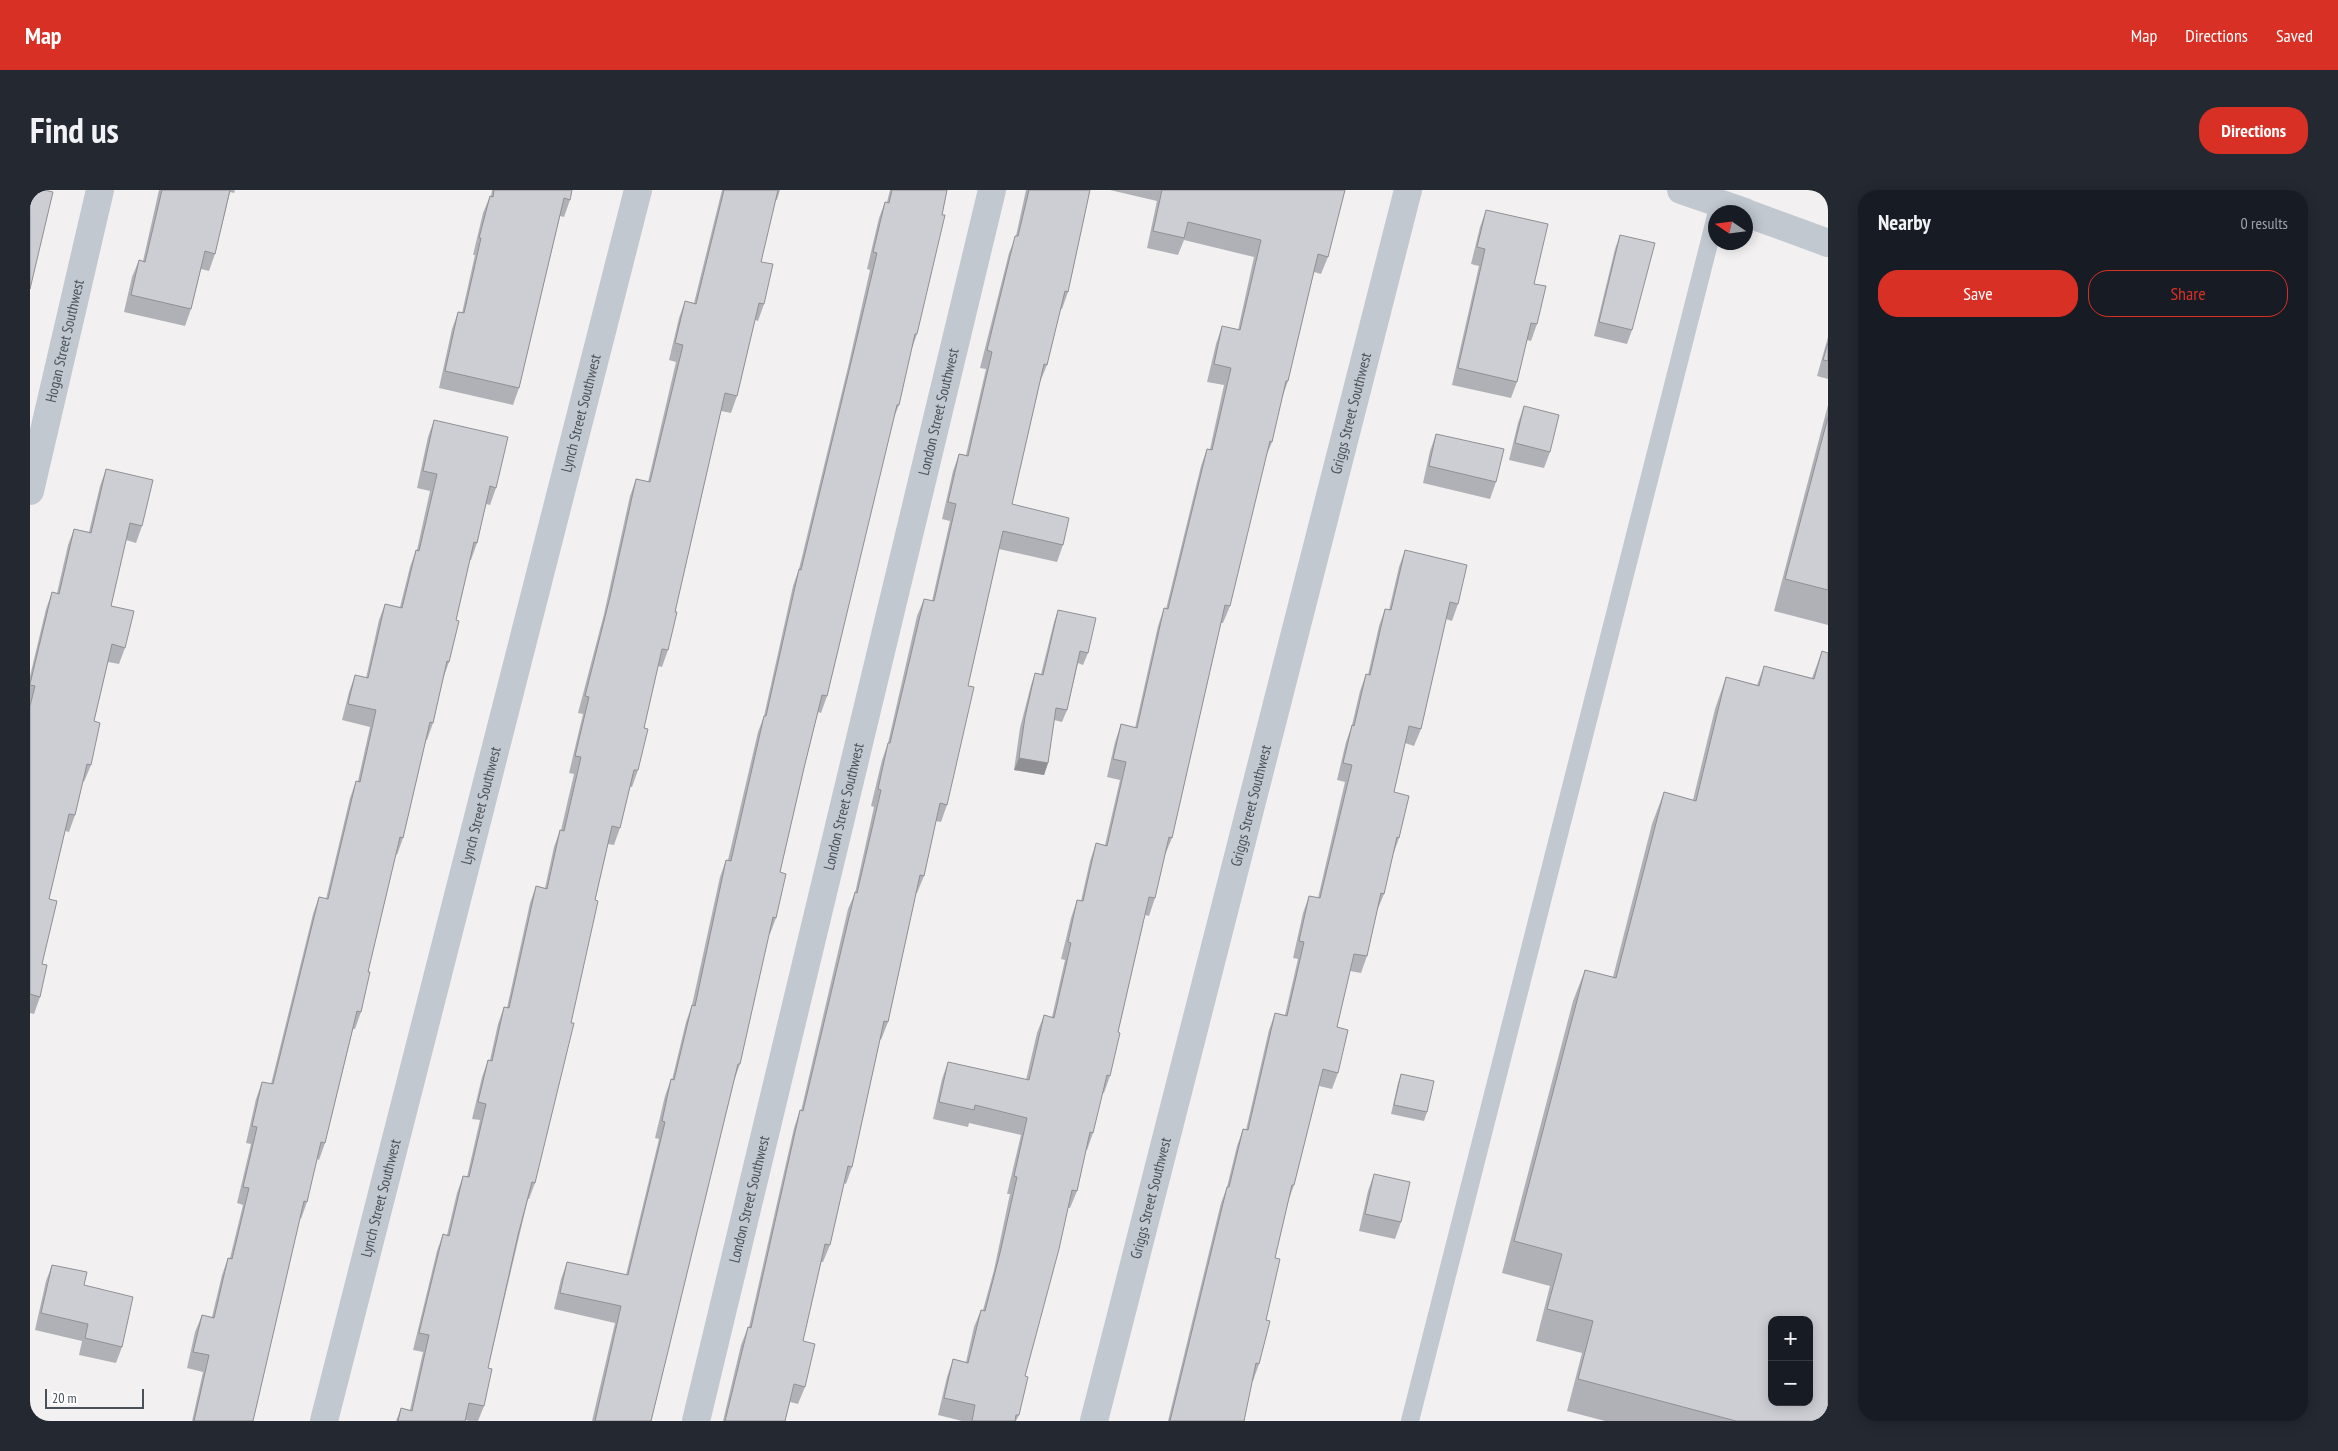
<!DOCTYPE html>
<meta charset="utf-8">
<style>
body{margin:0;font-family:"PT Sans Narrow",sans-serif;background:#242831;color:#f1f3f6}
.controls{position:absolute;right:15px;bottom:15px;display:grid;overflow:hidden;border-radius:10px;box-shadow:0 2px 12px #0003}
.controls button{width:45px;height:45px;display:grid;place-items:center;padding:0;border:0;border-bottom:1px solid #363941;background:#171b24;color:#f1f3f6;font:25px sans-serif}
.compass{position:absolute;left:1678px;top:15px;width:45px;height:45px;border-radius:50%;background:#171b24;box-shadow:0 2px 12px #0003;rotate:283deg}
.scale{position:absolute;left:15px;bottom:12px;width:99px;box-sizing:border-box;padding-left:5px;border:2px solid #49515b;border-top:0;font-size:14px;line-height:18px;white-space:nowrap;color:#49515b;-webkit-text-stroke:4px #fff;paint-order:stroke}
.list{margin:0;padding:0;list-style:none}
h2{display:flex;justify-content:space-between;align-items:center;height:65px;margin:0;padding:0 20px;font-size:21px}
h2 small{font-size:16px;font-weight:400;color:#9ea1a6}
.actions{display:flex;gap:10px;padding:15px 20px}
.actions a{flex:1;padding:11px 0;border:1px solid #d93025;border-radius:20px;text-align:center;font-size:18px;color:#d93025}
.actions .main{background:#d93025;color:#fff}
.map{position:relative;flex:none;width:1798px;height:1231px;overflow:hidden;border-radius:20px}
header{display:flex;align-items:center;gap:30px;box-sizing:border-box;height:70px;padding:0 25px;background:#d93025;color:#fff}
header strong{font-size:24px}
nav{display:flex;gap:28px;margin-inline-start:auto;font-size:18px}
.intro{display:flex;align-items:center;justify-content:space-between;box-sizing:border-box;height:120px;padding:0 30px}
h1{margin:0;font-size:35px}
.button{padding:12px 22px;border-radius:20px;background:#d93025;color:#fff;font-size:18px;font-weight:700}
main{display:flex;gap:30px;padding:0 30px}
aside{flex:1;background:#171b24;border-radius:20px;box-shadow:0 2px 12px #0003}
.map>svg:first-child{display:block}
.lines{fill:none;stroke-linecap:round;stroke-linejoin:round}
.service{stroke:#c1c8d0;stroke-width:18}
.minor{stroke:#c1c8d0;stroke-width:28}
.tertiary{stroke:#c1c8d0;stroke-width:28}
.wall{fill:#b0b1b6}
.shaded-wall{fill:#909094}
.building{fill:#cdced4;stroke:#909094;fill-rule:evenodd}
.labels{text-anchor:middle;stroke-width:4;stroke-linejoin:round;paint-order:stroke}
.street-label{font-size:15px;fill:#49515b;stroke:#fff}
</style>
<header>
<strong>Map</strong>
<nav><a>Map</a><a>Directions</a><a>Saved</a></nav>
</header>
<div class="intro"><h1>Find us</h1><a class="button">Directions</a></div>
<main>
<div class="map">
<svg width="1798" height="1231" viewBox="0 0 1798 1231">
<rect width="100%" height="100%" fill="#f2f0f0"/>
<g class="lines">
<path class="service" d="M 1380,1231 L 1686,26"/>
<g class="minor">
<path id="s1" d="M 0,301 L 70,0"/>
<path id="s2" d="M 294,1231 L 608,0"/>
<path id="s3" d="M 666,1231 L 962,0"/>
<path id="s4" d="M 1064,1231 L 1378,0"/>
</g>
<path class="tertiary" d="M 1651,0 L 1715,22
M 1716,23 L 1798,53"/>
</g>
<path class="wall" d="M 129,0 L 205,0 L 204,3 L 200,2 L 185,64 L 179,81 L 171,79 L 161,119 L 155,136 L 94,122 L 102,87 L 109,70 L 113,71 Z
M 462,0 L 542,0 L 540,10 L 534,27 L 530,26 L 489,198 L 483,215 L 409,198 L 422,139 L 428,122 L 432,123 L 445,65 L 443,65 L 453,23 L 460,6 L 461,6 Z
M 692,0 L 750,0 L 747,10 L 745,10 L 731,72 L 734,114 L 728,131 L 725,130 L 707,206 L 701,223 L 691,221 L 645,422 L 638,460 L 632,477 L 628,476 L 614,538 L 608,580 L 602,597 L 600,597 L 590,638 L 584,655 L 578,654 L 565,710 L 505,993 L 499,1009 L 498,1009 L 458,1178 L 454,1216 L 448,1231 L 439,1231 L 435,1230 L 435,1231 L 366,1231 L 371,1218 L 380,1220 L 393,1162 L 383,1160 L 407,1061 L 413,1044 L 417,1045 L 427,1003 L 433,986 L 437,987 L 450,930 L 442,929 L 452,887 L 458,870 L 460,870 L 468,834 L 474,817 L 477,818 L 500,713 L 506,696 L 515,698 L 524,657 L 530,640 L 531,640 L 544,584 L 539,583 L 553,524 L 548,523 L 574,424 L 600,306 L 606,289 L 618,292 L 646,172 L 639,170 L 649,128 L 655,111 L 664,113 Z
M 860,0 L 917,0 L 887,144 L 881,161 L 869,215 L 862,232 L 797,506 L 791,523 L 788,522 L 774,578 L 750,682 L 746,728 L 740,744 L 739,744 L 710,874 L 704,891 L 621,1231 L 562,1231 L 585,1133 L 524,1119 L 531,1089 L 537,1072 L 596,1085 L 629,949 L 625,948 L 635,906 L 641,889 L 642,890 L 656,832 L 662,815 L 690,687 L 696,670 L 698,670 L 728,542 L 734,526 L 763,396 L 769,379 L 818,177 L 840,80 L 837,79 L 849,28 L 855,12 L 857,12 Z
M 996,0 L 1060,0 L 1038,102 L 1032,119 L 1030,119 L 1017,175 L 1010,192 L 982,314 L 1033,355 L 1027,372 L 969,359 L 938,496 L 917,615 L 911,632 L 906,631 L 894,686 L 887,703 L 886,703 L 858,832 L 851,850 L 850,849 L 822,977 L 816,994 L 814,993 L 800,1055 L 793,1072 L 791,1072 L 773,1151 L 775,1197 L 768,1214 L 760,1212 L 755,1231 L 693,1231 L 711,1155 L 718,1137 L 719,1137 L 764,938 L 770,920 L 771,921 L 818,719 L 825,703 L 844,617 L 841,616 L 852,570 L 858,553 L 887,426 L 894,409 L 902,411 L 920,331 L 912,329 L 923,281 L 929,264 L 936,265 L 956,179 L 950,178 L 979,63 L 986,46 Z
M 1080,0 L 1315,0 L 1298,67 L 1291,84 L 1284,82 L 1258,191 L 1252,208 L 1242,252 L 1235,269 L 1200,416 L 1193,433 L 1191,433 L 1142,648 L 1135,665 L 1125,708 L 1119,726 L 1115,725 L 1088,842 L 1080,886 L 1074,903 L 1072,903 L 1063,943 L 1057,960 L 1056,960 L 1047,1001 L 1040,1018 L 1038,1018 L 995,1186 L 989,1225 L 986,1231 L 932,1231 L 908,1225 L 917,1187 L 923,1169 L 936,1172 L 944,1137 L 951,1120 L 953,1120 L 964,1080 L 980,1004 L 977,1004 L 991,945 L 939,933 L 938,937 L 903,929 L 912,889 L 918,872 L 996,890 L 1007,843 L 1014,825 L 1022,827 L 1035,770 L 1031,769 L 1041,728 L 1047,710 L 1051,711 L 1060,671 L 1066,653 L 1075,655 L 1090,590 L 1077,587 L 1085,552 L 1091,534 L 1105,538 L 1128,436 L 1134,418 L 1136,419 L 1171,276 L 1177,259 L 1180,259 L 1194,195 L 1177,192 L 1186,154 L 1192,136 L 1208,140 L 1224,67 L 1154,50 L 1148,65 L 1117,58 L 1127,11 Z
M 1456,20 L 1504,94 L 1507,134 L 1501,151 L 1497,150 L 1487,192 L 1481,208 L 1422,195 L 1449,76 L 1441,74 L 1450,37 Z
M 1590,45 L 1602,140 L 1597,154 L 1564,146 L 1585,59 Z
M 1798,147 L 1798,189 L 1787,186 Z
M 1798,215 L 1798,435 L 1744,421 Z
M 1494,216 L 1520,262 L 1514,278 L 1479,270 L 1488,233 Z
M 404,230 L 466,298 L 460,315 L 456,314 L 447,353 L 441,370 L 440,370 L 426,430 L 419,472 L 413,489 L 403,533 L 397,550 L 396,550 L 373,648 L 367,665 L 366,664 L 338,782 L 331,822 L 325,839 L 323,839 L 295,953 L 289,970 L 287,969 L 277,1012 L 271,1029 L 270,1028 L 223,1231 L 162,1231 L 173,1182 L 157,1178 L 165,1142 L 172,1125 L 182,1127 L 192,1085 L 198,1068 L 200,1068 L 213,1015 L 207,1013 L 221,954 L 216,953 L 226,909 L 232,892 L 241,894 L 283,724 L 289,707 L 296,709 L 320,608 L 326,591 L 328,591 L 340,537 L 312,530 L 319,502 L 325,485 L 336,488 L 349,430 L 355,414 L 370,417 L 380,377 L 386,360 L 387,360 L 400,301 L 387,298 L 398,247 Z
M 1406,244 L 1466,292 L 1460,309 L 1393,293 L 1400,261 Z
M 76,279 L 112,336 L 106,353 L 96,350 L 81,416 L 95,458 L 89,474 L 78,472 L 64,531 L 61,575 L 54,592 L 53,591 L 45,625 L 39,642 L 35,641 L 19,709 L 12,774 L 10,807 L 4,824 L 0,823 L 0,486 L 16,419 L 22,402 L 27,403 L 38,355 L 44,339 L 59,342 L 70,296 Z
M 1375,360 L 1428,414 L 1422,431 L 1416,429 L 1391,539 L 1384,556 L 1375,553 L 1364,602 L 1369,648 L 1363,665 L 1354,704 L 1347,721 L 1337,766 L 1331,783 L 1320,781 L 1307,837 L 1308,883 L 1302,899 L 1289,896 L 1264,995 L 1258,1012 L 1245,1068 L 1229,1174 L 1223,1191 L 1222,1190 L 1214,1231 L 1138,1231 L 1191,1013 L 1197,997 L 1207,956 L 1213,939 L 1216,940 L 1239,840 L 1245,823 L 1255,825 L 1268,769 L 1263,768 L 1273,723 L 1279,706 L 1288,708 L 1315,592 L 1307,590 L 1316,552 L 1322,535 L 1330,501 L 1336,484 L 1338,485 L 1349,436 L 1355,419 L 1359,420 L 1369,377 Z
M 1028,420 L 1058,463 L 1053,475 L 1048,473 L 1037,520 L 1032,532 L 1024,530 L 1018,573 L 1014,585 L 984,580 L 990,538 L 1001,495 L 1005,483 L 1011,484 L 1024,432 Z
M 1792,461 L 1798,1231 L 1575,1231 L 1537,1221 L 1552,1163 L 1506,1151 L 1520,1096 L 1472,1083 L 1543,811 L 1555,780 L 1583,787 L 1622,634 L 1634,602 L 1663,610 L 1685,519 L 1696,487 L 1727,495 L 1734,476 L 1782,488 Z
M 1371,884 L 1397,922 L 1394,931 L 1361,924 L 1368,893 Z
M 1344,984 L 1371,1032 L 1365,1049 L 1329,1041 L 1338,1001 Z
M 22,1075 L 54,1095 L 92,1157 L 86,1173 L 49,1165 L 52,1151 L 5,1140 L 16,1091 Z"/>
<path class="shaded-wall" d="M 989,568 L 1018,573 L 1014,585 L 984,580 Z"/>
<path class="building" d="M 0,0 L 14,0 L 23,2 L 0,99 Z
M 132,0 L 200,0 L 185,64 L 175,61 L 161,119 L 101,105 L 109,70 L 115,72 Z
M 464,0 L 542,0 L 540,10 L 534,8 L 489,198 L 415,181 L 428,122 L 434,123 L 451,48 L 449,48 L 460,6 L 463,7 Z
M 694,0 L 748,0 L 731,72 L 743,74 L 734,114 L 729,113 L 707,206 L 695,203 L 645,422 L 647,422 L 638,460 L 632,459 L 614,538 L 618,539 L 608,580 L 604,580 L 590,638 L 582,636 L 565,710 L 568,711 L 541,833 L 544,833 L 505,993 L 502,992 L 488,1045 L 458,1178 L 462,1179 L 454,1216 L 439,1213 L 435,1231 L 368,1231 L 371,1218 L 382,1221 L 399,1145 L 389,1143 L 413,1044 L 419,1046 L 433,986 L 439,987 L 456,914 L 448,912 L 458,870 L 462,871 L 474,817 L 479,818 L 506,696 L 517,699 L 530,640 L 534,641 L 551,567 L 545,566 L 559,507 L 555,506 L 580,407 L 606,289 L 620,292 L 653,155 L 645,153 L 655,111 L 666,114 Z
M 862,0 L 917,0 L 912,25 L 915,25 L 887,144 L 885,144 L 869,215 L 867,215 L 797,506 L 792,505 L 774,578 L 750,682 L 756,684 L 746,728 L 743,727 L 710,874 L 708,874 L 621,1231 L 565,1231 L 591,1116 L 530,1103 L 537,1072 L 598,1085 L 635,932 L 632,931 L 641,889 L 644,890 L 662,815 L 665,816 L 696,670 L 701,671 L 734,526 L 736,526 L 769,379 L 771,380 L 824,160 L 847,63 L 843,62 L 855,12 L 859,13 Z
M 999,0 L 1060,0 L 1038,102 L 1035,101 L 1017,175 L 1014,174 L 982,314 L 1039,328 L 1033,355 L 973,341 L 938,496 L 944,497 L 917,615 L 910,613 L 894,686 L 890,685 L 858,832 L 854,831 L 822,977 L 818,976 L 800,1055 L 795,1054 L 773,1151 L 785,1154 L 775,1197 L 764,1194 L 755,1231 L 695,1231 L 718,1137 L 721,1138 L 770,920 L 773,921 L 825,702 L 827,703 L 851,600 L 848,599 L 858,553 L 860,553 L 894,409 L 904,411 L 926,314 L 918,312 L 929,264 L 938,266 L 962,162 L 957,160 L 985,46 L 988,46 Z
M 1132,0 L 1315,0 L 1298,67 L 1288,64 L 1258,191 L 1256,191 L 1242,252 L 1240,251 L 1200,416 L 1195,415 L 1142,648 L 1139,647 L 1125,708 L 1119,707 L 1088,842 L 1090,843 L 1080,886 L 1077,885 L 1063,943 L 1060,942 L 1047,1001 L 1042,1000 L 1029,1059 L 995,1186 L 998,1187 L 989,1225 L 986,1225 L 985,1231 L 942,1231 L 945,1215 L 914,1208 L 923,1169 L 938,1173 L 951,1120 L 955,1121 L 970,1063 L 987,987 L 984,986 L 997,928 L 945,915 L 944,920 L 909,912 L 918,872 L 999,890 L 1014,825 L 1024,828 L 1041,753 L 1038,752 L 1047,710 L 1053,711 L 1066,653 L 1077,656 L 1096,572 L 1083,569 L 1091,534 L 1107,538 L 1134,418 L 1138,419 L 1177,259 L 1182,260 L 1201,178 L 1184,174 L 1192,136 L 1210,140 L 1231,50 L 1158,32 L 1154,48 L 1123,41 Z
M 1456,20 L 1518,34 L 1504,94 L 1516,96 L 1507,134 L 1501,133 L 1487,192 L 1428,178 L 1455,59 L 1447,57 Z
M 1590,45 L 1625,53 L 1602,140 L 1569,132 Z
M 1798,153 L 1798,171 L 1793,170 Z
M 1494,216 L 1529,225 L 1520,262 L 1485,253 Z
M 1798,227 L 1798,400 L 1755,389 Z
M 404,230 L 478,247 L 466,298 L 460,296 L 447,353 L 444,352 L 426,430 L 429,431 L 419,472 L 417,471 L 403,533 L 400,532 L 373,648 L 370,647 L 338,782 L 340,782 L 331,822 L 327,821 L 295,953 L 291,952 L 277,1012 L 274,1011 L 223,1231 L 164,1231 L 179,1165 L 163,1162 L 172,1125 L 184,1128 L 198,1068 L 202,1069 L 219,998 L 213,997 L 227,937 L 222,936 L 232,892 L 243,894 L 289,707 L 298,709 L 326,591 L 330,592 L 346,520 L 318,514 L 325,485 L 338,488 L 355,414 L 372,418 L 386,360 L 389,361 L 407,284 L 393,281 Z
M 1406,244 L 1474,259 L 1466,292 L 1399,276 Z
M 76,279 L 123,290 L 112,336 L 100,333 L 81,416 L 104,421 L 95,458 L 82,454 L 64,531 L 70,533 L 61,575 L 57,574 L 45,625 L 39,624 L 19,709 L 27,711 L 12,774 L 17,775 L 10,807 L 0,804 L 0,516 L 5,496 L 0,495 L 0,494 L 22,402 L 29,404 L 44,339 L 61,343 Z
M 1375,360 L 1437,375 L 1428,414 L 1420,412 L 1391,539 L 1379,536 L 1364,602 L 1379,606 L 1369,648 L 1367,647 L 1354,704 L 1351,703 L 1337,766 L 1324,764 L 1307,837 L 1318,840 L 1308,883 L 1293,879 L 1264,995 L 1262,995 L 1245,1068 L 1250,1069 L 1236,1130 L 1240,1131 L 1229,1174 L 1226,1173 L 1214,1231 L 1140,1231 L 1197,997 L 1199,997 L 1213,939 L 1218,940 L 1245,823 L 1257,826 L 1274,752 L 1269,751 L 1279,706 L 1290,708 L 1322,575 L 1313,573 L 1322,535 L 1324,536 L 1336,484 L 1340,485 L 1355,419 L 1361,420 Z
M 1028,420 L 1066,428 L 1058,463 L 1050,461 L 1037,520 L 1026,518 L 1018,573 L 989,568 L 995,527 L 1005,483 L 1013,485 Z
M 1792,461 L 1798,463 L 1798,1231 L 1706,1231 L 1548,1189 L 1563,1131 L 1517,1119 L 1532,1064 L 1484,1051 L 1555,780 L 1586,788 L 1634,602 L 1666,611 L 1696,487 L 1729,496 L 1734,476 L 1784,489 ZM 1742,1130 L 1779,1130 L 1779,1212 L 1742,1212 Z
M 1371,884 L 1404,891 L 1397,922 L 1364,915 Z
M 1344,984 L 1380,992 L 1371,1032 L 1335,1024 Z
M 22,1075 L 57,1082 L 54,1095 L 103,1107 L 92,1157 L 55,1148 L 58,1134 L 11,1123 Z"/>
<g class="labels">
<g class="street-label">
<text dy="5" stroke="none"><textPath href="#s1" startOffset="154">Hogan Street Southwest</textPath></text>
<text dy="5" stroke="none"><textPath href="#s3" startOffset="1038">London Street Southwest</textPath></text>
<text dy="5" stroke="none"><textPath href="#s2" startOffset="1040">Lynch Street Southwest</textPath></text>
<text dy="5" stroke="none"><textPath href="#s4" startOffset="1040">Griggs Street Southwest</textPath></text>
<text dy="5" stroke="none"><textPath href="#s2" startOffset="635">Lynch Street Southwest</textPath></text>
<text dy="5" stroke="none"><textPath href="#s3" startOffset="632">London Street Southwest</textPath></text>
<text dy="5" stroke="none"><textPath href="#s4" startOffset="635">Griggs Street Southwest</textPath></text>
<text dy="5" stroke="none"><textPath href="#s2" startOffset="230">Lynch Street Southwest</textPath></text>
<text dy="5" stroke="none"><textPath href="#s4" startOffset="230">Griggs Street Southwest</textPath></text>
<text dy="5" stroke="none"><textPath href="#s3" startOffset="228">London Street Southwest</textPath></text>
</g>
</g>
</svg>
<div class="controls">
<button>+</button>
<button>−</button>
</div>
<svg class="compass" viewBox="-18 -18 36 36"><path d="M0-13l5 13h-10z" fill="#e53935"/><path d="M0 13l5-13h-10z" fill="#9ea1a6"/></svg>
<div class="scale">20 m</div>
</div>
<aside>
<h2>Nearby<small>0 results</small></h2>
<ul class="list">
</ul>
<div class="actions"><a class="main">Save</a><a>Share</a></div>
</aside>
</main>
